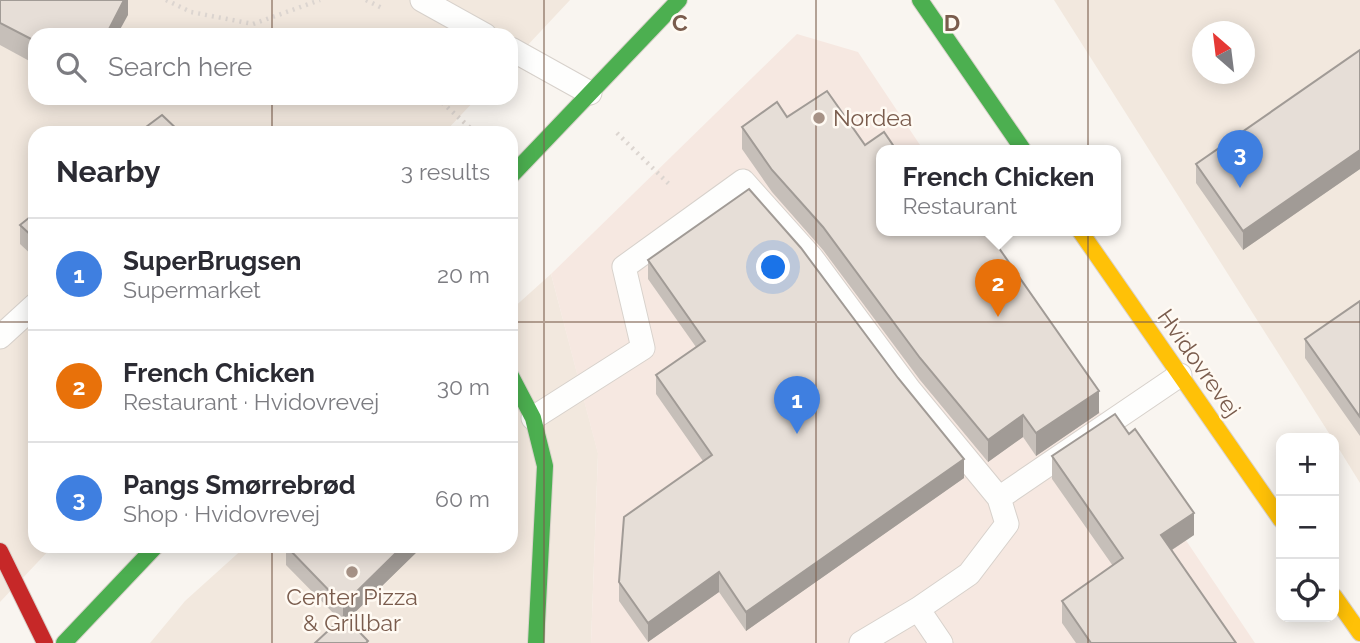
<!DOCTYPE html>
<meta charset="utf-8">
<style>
body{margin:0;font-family:Raleway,sans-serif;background:#f2f2f3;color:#2b2b33}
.controls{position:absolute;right:21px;bottom:21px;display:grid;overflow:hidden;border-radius:14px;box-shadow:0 4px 18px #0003}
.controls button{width:63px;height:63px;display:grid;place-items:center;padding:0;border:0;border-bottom:2px solid #e1e1e2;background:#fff;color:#2b2b33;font:35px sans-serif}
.compass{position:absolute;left:1192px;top:21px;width:63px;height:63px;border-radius:50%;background:#fff;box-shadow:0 4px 18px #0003;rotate:332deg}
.you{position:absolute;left:774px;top:268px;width:24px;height:24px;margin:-18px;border:5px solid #fff;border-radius:50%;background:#1a73e8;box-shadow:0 0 0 10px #1a73e833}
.badge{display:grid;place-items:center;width:46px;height:46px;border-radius:50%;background:#b45309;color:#fff;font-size:23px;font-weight:700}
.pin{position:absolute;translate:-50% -58px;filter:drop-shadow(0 2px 4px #0008)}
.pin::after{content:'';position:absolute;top:37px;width:24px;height:21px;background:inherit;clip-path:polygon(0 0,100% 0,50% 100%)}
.popup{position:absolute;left:876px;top:145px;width:245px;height:91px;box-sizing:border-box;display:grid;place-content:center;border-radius:14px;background:#fff;filter:drop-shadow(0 2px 5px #0005);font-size:23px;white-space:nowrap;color:#7c7c81}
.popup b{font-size:26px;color:#2b2b33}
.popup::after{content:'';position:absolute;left:50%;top:100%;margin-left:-14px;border:14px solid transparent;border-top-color:#fff}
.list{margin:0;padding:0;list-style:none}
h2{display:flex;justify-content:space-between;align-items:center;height:91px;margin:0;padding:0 28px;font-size:30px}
h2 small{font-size:23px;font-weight:400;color:#7c7c81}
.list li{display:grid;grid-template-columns:46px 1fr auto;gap:21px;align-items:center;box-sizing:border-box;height:112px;padding:0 28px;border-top:2px solid #e1e1e2}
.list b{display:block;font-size:26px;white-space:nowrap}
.list p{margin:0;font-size:23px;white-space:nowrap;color:#7c7c81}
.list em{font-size:23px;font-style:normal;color:#7c7c81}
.icon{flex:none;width:38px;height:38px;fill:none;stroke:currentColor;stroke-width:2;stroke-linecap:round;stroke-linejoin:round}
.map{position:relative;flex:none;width:1360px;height:643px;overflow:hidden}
.search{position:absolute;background:#fff;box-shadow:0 4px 18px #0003;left:28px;top:28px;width:490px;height:77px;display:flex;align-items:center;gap:18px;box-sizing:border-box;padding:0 24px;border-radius:21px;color:#7c7c81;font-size:26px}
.panel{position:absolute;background:#fff;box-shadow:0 4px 18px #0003;left:28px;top:126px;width:490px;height:427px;border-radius:21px}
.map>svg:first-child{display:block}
.residential{fill:#f2e8de;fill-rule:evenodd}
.commercial{fill:#f6e8e1}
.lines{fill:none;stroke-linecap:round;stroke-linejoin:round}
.lane-casing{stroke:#d7d1cb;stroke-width:25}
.fast-casing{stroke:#d9d2cb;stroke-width:18}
.slow-casing{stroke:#d9d2cb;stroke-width:18}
.jam-casing{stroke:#d9d2cb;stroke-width:18}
.path{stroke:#dcd5d0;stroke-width:4.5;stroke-dasharray:2 5;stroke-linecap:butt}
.lane{stroke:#fefefd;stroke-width:23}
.fast{stroke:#4caf50;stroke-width:16}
.slow{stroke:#ffc107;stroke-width:16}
.jam{stroke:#c62828;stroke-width:16}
.wall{fill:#c6bfb9}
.shaded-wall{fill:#a19b96}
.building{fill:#e6ded7;stroke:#a19b96;stroke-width:2}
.grid{fill:none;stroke:#7a5c4d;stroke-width:2;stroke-opacity:0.55}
.poi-dot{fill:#a69286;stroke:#fffaf3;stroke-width:2.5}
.labels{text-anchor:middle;stroke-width:5;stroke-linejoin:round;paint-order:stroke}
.poi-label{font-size:23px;fill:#7a5c4d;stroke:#fffaf3;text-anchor:start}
.street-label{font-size:23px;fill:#7a5c4d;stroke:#fffaf3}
.grid-label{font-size:23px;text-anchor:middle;font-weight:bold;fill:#7a5c4d;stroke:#fffaf3;stroke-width:5;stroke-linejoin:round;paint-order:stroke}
</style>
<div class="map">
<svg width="1360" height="643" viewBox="0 0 1360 643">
<rect width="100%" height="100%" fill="#f9f5f0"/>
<path class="residential" d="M 0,0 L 570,0 L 511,63 L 511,35 L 35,35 L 35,98 L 477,98 L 444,133 L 35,133 L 35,546 L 53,546 L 0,602 Z
M 1054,0 L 1360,0 L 1360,483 L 1334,441 L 1334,438 L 1332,438 ZM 1202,32 L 1244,32 L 1244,74 L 1202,74 Z
M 551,274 L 598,453 L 591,643 L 150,643 L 185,601 L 246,546 L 511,546 L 511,310 Z"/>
<path class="commercial" d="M 797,34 L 858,52 L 924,151 L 881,151 L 881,231 L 978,231 L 1255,643 L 591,643 L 598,454 L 551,274 Z"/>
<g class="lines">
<g class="lane-casing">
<path id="lane" d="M 422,0 L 485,35
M 511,49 L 590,93
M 0,337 L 35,305
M 533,418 L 643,348 L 624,267 L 743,181 L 812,258 L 909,389 L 999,498
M 918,609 L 941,643
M 861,643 L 918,609 L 969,574 L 1007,524 L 999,498 L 1180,375"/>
</g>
<g class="fast-casing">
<path id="fast" d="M 920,0 L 1024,151
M 511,176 L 679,0
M 511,376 L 533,418 L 545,466 L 536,643
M 64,643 L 156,546"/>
</g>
<g class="slow-casing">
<path id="slow" d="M 1080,231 L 1281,520
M 1334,596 L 1360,633"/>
</g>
<g class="jam-casing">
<path id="jam" d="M 0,551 L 45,643"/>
</g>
<path class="path" d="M 166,0 L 191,12 L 253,24 L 320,0
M 366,0 L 384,9
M 437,98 L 476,133
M 617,133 L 671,186"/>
<use href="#lane" class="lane"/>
<use href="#fast" class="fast"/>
<use href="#slow" class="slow"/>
<use href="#jam" class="jam"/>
</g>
<path class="wall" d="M 0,0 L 128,0 L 128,15 L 35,35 L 35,64 L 0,45 Z
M 1360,50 L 1360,169 L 1243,250 L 1196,183 L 1196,164 Z
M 787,117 L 881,151 L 1099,413 L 1036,456 L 1023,437 L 988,462 L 920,380 L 823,250 L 772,192 L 742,149 L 742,127 Z
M 35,213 L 35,258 L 20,244 L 20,225 Z
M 648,260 L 964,478 L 746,631 L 719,592 L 648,642 L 619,601 L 619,582 L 703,461 L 656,394 L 656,375 L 696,347 L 648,279 Z
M 1360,301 L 1360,436 L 1305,358 L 1305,339 Z
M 1052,456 L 1194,535 L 1172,550 L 1236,643 L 1076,643 L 1062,623 L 1062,601 L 1113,566 L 1052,479 Z
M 286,546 L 423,546 L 347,620 L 368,643 L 340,620 L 286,565 Z"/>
<path class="shaded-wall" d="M 124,0 L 128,0 L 128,15 L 117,35 L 106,35 Z
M 1360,150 L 1360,169 L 1243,250 L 1243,231 Z
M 1099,391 L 1099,413 L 1036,456 L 1036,433 Z
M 1023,415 L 1023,437 L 988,462 L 988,440 Z
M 964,459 L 964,478 L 746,631 L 746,612 Z
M 1194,513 L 1194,535 L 1161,557 L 1161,535 Z
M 403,546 L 423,546 L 343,624 L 343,605 Z
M 719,572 L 719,592 L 648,642 L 648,623 Z"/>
<path class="building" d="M 0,0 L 124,0 L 106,35 L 35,35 L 35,41 L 0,23 Z
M 1360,50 L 1360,150 L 1243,231 L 1196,164 Z
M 827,91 L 865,145 L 884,132 L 897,151 L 881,151 L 881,231 L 987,231 L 1099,391 L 1036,433 L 1023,415 L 988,440 L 920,358 L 823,227 L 772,170 L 742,127 L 777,102 L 787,117 Z
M 162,115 L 181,133 L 138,133 Z
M 749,189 L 801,248 L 898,378 L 964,459 L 746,612 L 719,572 L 648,623 L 619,582 L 624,517 L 712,455 L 656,375 L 705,341 L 648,260 Z
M 35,213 L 35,239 L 20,225 Z
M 1360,301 L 1360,417 L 1305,339 Z
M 1115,414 L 1129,434 L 1135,429 L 1194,513 L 1161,535 L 1236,643 L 1091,643 L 1062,601 L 1123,558 L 1052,456 Z
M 286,546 L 403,546 L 343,605 Z
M 344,616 L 368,641 L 366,643 L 315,643 Z"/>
<path class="grid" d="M 272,0 L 272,35M 544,0 L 544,643M 816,0 L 816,643M 1088,0 L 1088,643M 272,98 L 272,133M 0,322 L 35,322M 511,322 L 1360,322M 272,546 L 272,643"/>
<g class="poi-dot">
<circle cx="819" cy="118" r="7"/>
<circle cx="352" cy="572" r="7"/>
</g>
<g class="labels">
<g class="poi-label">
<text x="833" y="126">Nordea</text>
<text x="352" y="605" text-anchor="middle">Center Pizza<tspan x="352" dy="26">&amp; Grillbar</tspan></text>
</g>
<g class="street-label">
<text transform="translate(1199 363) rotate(55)" y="8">Hvidovrevej</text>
</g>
</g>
<g class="grid-label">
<text x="680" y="31">C</text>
<text x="952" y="31">D</text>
</g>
</svg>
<div class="controls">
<button>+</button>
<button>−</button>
<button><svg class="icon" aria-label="locate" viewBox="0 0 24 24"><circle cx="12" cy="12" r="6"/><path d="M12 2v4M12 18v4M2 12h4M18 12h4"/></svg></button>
</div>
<svg class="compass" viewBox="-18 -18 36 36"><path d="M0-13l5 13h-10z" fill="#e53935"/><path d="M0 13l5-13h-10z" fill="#7c7c81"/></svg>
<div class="you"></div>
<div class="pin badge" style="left:797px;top:434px;background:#3f7fe0">1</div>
<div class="pin badge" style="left:998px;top:317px;background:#e8710a">2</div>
<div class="popup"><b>French Chicken</b>Restaurant</div>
<div class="pin badge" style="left:1240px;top:188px;background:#3f7fe0">3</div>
<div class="search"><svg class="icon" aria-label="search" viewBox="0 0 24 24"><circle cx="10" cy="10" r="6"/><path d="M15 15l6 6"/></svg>Search here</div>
<section class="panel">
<h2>Nearby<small>3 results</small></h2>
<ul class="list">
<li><span class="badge" style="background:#3f7fe0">1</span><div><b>SuperBrugsen</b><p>Supermarket</p></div><em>20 m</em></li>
<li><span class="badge" style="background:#e8710a">2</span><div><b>French Chicken</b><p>Restaurant · Hvidovrevej</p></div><em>30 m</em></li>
<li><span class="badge" style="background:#3f7fe0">3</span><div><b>Pangs Smørrebrød</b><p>Shop · Hvidovrevej</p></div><em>60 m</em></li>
</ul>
</section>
</div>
